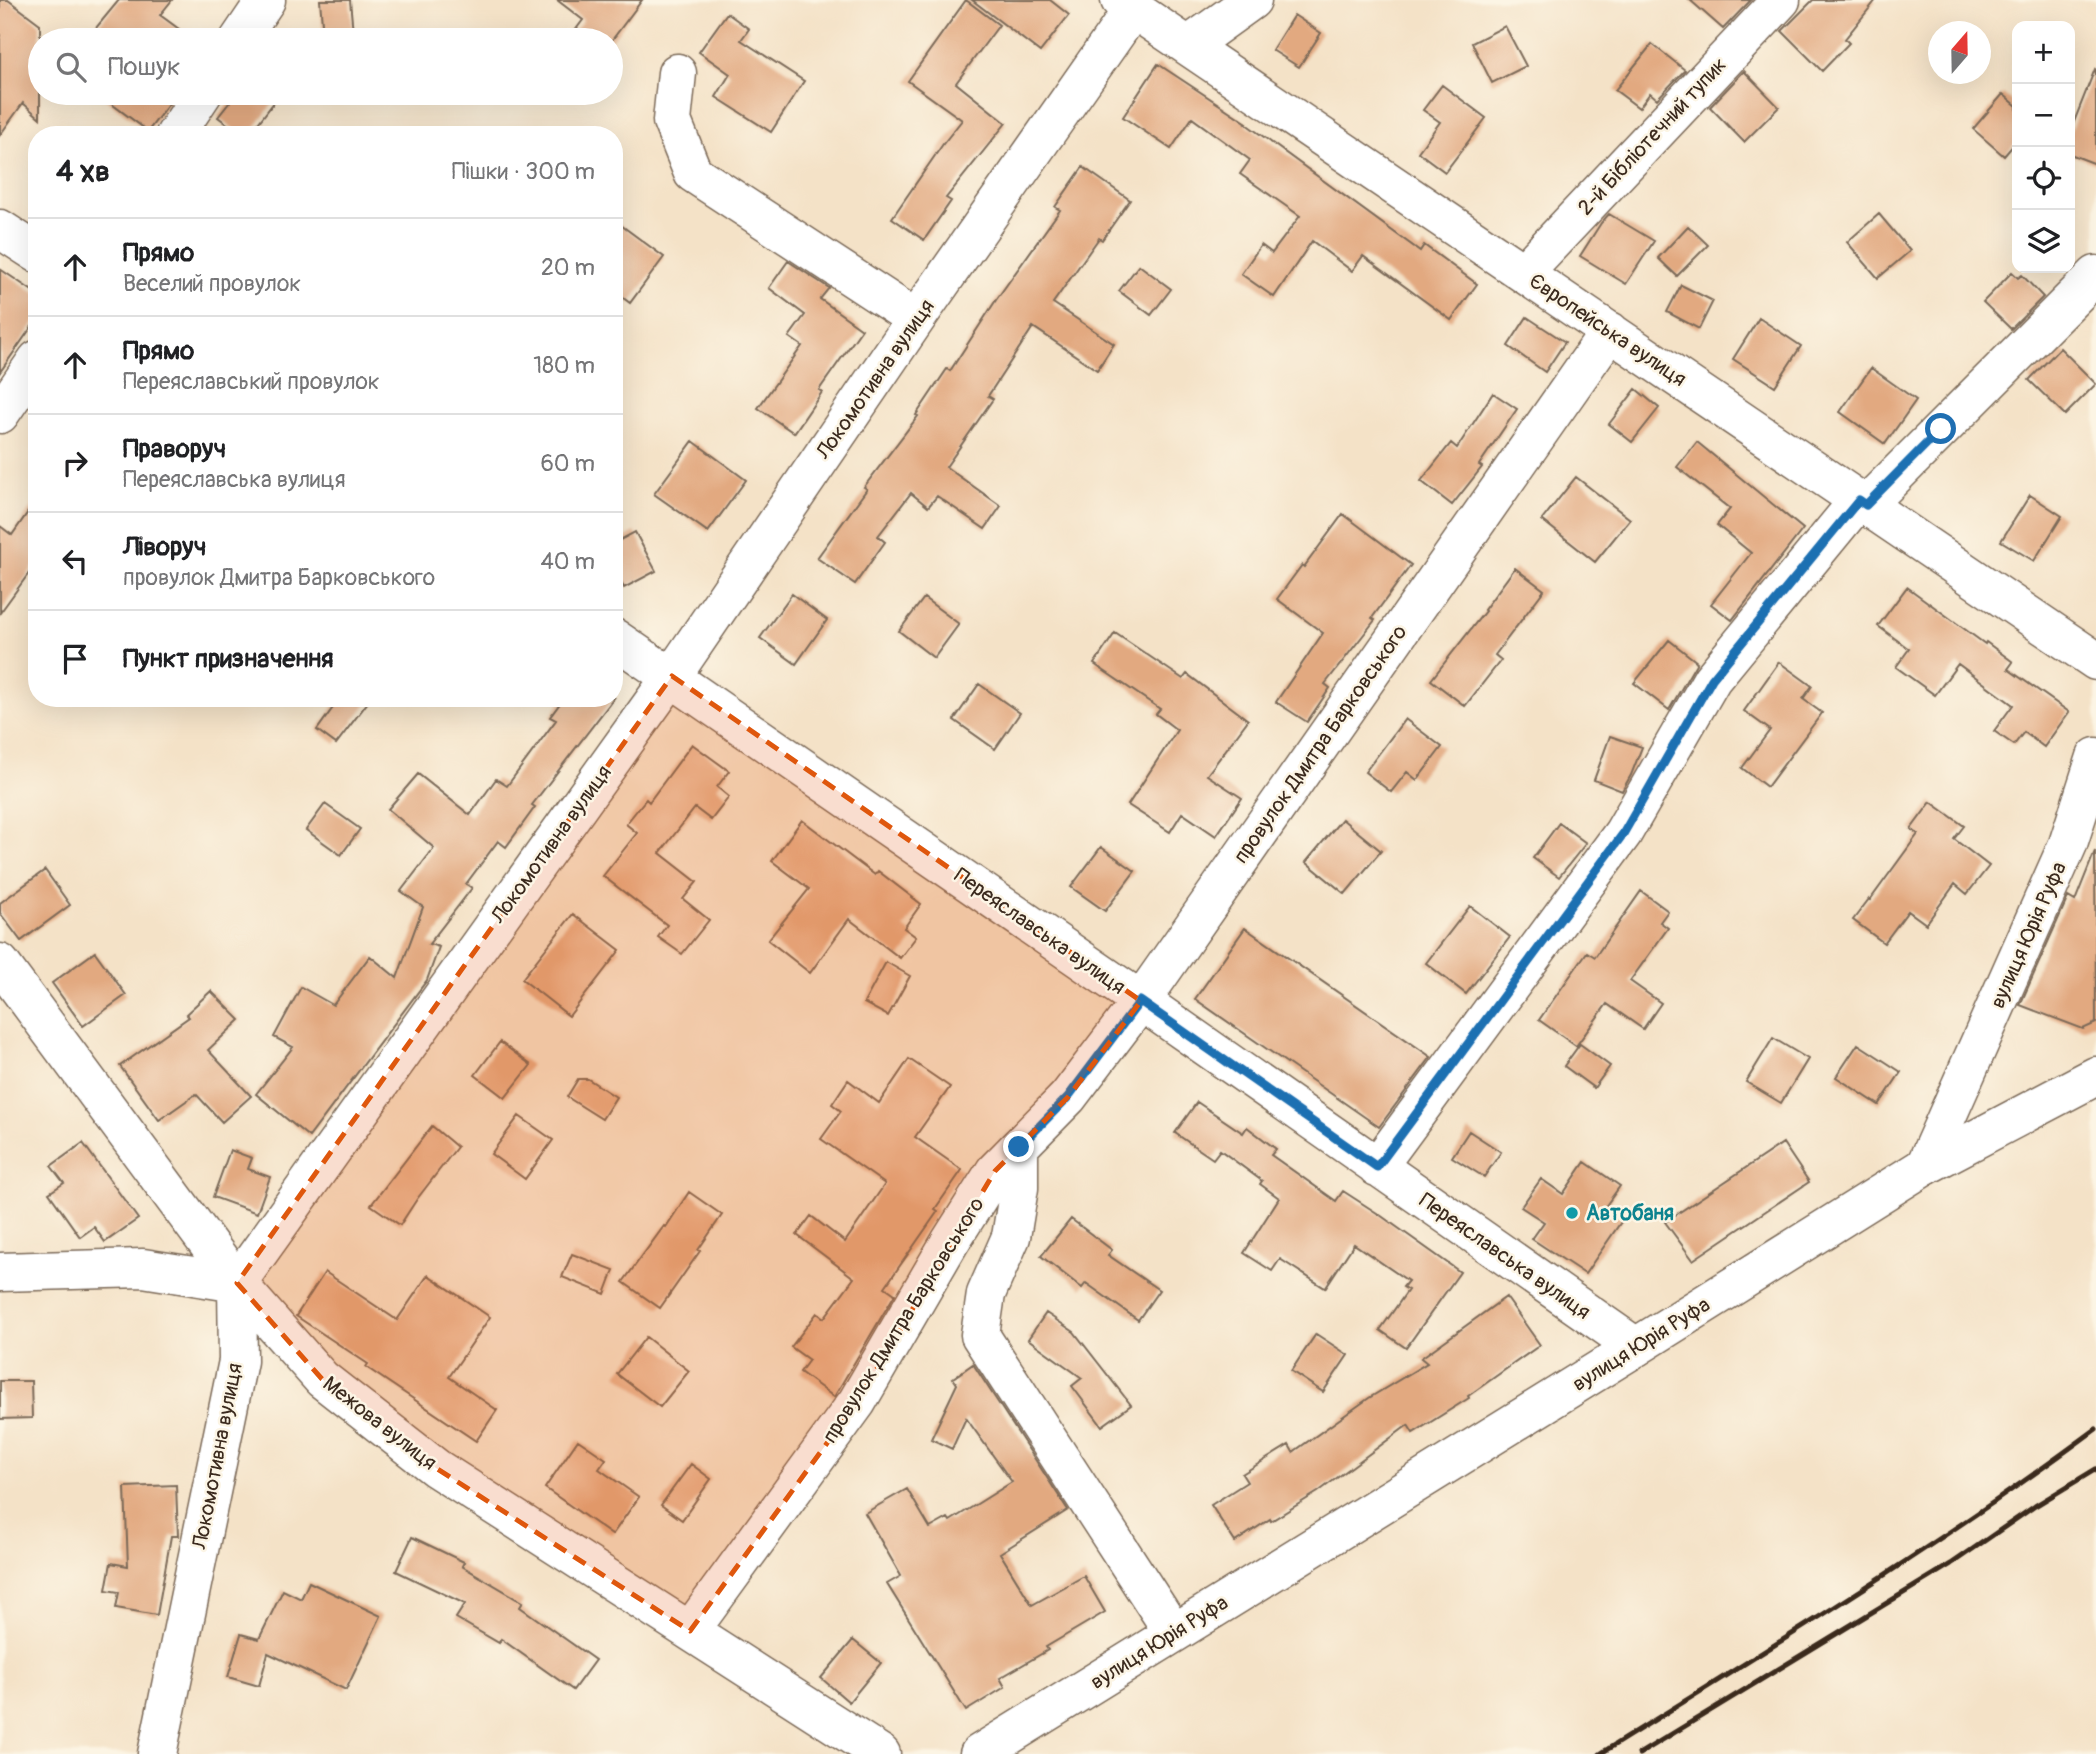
<!DOCTYPE html>
<html lang="uk">
<meta charset="utf-8">
<style>
body{margin:0;font-family:Pangolin,sans-serif;background:#f2f2f2;color:#202124}
.controls{position:absolute;right:21px;top:21px;display:grid;overflow:hidden;border-radius:14px;box-shadow:0 7px 28px #0002}
.controls button{width:63px;height:63px;display:grid;place-items:center;padding:0;border:0;border-bottom:2px solid #e0e0e0;background:#fff;color:#202124;font:35px sans-serif}
.compass{position:absolute;left:1928px;top:21px;width:63px;height:63px;border-radius:50%;background:#fff;box-shadow:0 7px 28px #0002;rotate:20deg}
.stop{position:absolute;width:21px;height:21px;margin:-16px;border:5px solid #1f6fb2;border-radius:50%;background:#fff}
.stop.end{background:#1f6fb2;border-color:#fff;box-shadow:0 2px 7px #0008}
.list{margin:0;padding:0;list-style:none}
h2{display:flex;justify-content:space-between;align-items:center;height:91px;margin:0;padding:0 28px;font-size:30px}
h2 small{font-size:23px;font-weight:400;color:#757577}
.list li{display:grid;grid-template-columns:46px 1fr auto;gap:21px;align-items:center;box-sizing:border-box;height:98px;padding:0 28px;border-top:2px solid #e0e0e0}
.list b{display:block;font-size:26px;white-space:nowrap}
.list p{margin:0;font-size:23px;white-space:nowrap;color:#757577}
.list em{font-size:23px;font-style:normal;color:#757577}
.icon{flex:none;width:38px;height:38px;fill:none;stroke:currentColor;stroke-width:2;stroke-linecap:round;stroke-linejoin:round}
.map{position:relative;flex:none;width:2096px;height:1754px;overflow:hidden}
.search{position:absolute;background:#fff;box-shadow:0 7px 28px #0002;left:28px;top:28px;width:595px;height:77px;display:flex;align-items:center;gap:18px;box-sizing:border-box;padding:0 24px;border-radius:38px;color:#757577;font-size:26px}
.panel{position:absolute;background:#fff;box-shadow:0 7px 28px #0002;left:28px;top:126px;width:595px;height:581px;border-radius:28px}
.map>svg:first-child{display:block}
.building{fill:#e2a980}
.lines{fill:none;stroke-linecap:round;stroke-linejoin:round}
.minor-casing{stroke:#7c6a59;stroke-width:41}
.major-casing{stroke:#7c6a59;stroke-width:41}
.minor{stroke:#fff;stroke-width:38}
.major{stroke:#fff;stroke-width:38}
.rail{stroke:#3b2a1e;stroke-width:5}
.route{stroke:#1f6fb2;stroke-width:9}
.marked{fill:#df570d;fill-opacity:0.2;stroke:#df570d;stroke-width:5;stroke-dasharray:14 9;stroke-linejoin:round}
.culture-dot{fill:#0f9aa8;stroke:#fcf5e5;stroke-width:2.5}
.labels{text-anchor:middle;stroke-width:5;stroke-linejoin:round;paint-order:stroke}
.street-label{font-size:21px;fill:#3b2a1e;stroke:#fcf5e5}
.culture-label{font-size:21px;font-weight:bold;fill:#0d838f;stroke:#fcf5e5;text-anchor:start}
</style>
<div class="map">
<svg width="2096" height="1754" viewBox="0 0 2096 1754">
<rect width="100%" height="100%" fill="#fcf5e5"/>
<filter id="ink" filterUnits="userSpaceOnUse"><feTurbulence type="fractalNoise" baseFrequency=".0143" numOctaves="2"/><feDisplacementMap in="SourceGraphic" scale="14" xChannelSelector="R" yChannelSelector="G"/><feConvolveMatrix kernelMatrix="1 2 1 2 8 2 1 2 1" color-interpolation-filters="sRGB"/></filter>
<filter id="wash" filterUnits="userSpaceOnUse"><feTurbulence type="fractalNoise" baseFrequency=".00686" numOctaves="4" result="noise"/><feDisplacementMap in="SourceGraphic" scale="28" xChannelSelector="R" yChannelSelector="G"/><feGaussianBlur stdDeviation="1.57" result="paint"/><feColorMatrix in="noise" values="0 0 0 0 0 0 0 0 0 0 0 0 0 0 0 0 0 1.4 0 .05"/><feComposite in="paint" operator="in"/></filter>
<g filter="url(#wash)">
<rect width="100%" height="100%" fill="#f4e2c7"/>
<g id="blocks">
<path class="building" d="M 0,0 L 8,0 L 40,24 L 40,118 L 23,103 L 0,135 Z
M 119,0 L 172,0 L 160,15 L 194,40 L 86,40 Z
M 320,0 L 350,0 L 353,33 L 323,35 Z
M 557,0 L 642,0 L 612,40 L 568,40 L 583,20 Z
M 966,0 L 999,25 L 956,83 L 1006,123 L 946,198 L 951,201 L 924,240 L 892,218 L 943,144 L 962,120 L 908,81 Z
M 972,0 L 1050,0 L 1069,15 L 1040,52 Z
M 1690,0 L 1751,0 L 1723,29 Z
M 1813,0 L 1876,0 L 1845,39 L 1849,43 L 1822,71 L 1782,31 Z
M 727,13 L 749,29 L 741,40 L 804,81 L 771,132 L 716,97 L 730,74 L 699,52 Z
M 1294,15 L 1321,33 L 1299,67 L 1272,50 Z
M 1505,26 L 1526,66 L 1492,83 L 1472,43 Z
M 1652,44 L 1685,70 L 1657,99 L 1650,93 L 1639,108 L 1615,90 Z
M 1158,64 L 1247,123 L 1246,124 L 1420,251 L 1424,245 L 1477,284 L 1451,320 L 1363,256 L 1352,271 L 1312,241 L 1274,297 L 1241,274 L 1261,245 L 1272,253 L 1300,216 L 1240,174 L 1250,160 L 1192,118 L 1171,149 L 1123,117 Z
M 2095,69 L 2096,70 L 2096,164 L 2070,154 L 2070,132 Z
M 1744,71 L 1779,107 L 1744,142 L 1710,107 Z
M 1442,85 L 1486,118 L 1445,172 L 1418,152 L 1440,122 L 1423,110 Z
M 97,93 L 177,93 L 148,131 Z
M 237,93 L 281,93 L 249,135 L 242,135 L 218,117 Z
M 2003,94 L 2017,106 L 2017,141 L 2004,156 L 1973,129 Z
M 1083,167 L 1130,200 L 1102,240 L 1099,238 L 1053,303 L 1114,344 L 1097,370 L 1033,327 L 988,396 L 993,399 L 946,467 L 1001,506 L 985,529 L 937,496 L 928,507 L 911,493 L 878,536 L 885,542 L 855,584 L 817,558 L 867,489 L 864,487 L 918,416 L 916,415 L 947,369 L 950,371 L 996,300 L 1060,210 L 1055,207 Z
M 1609,214 L 1654,241 L 1626,284 L 1580,256 L 1601,223 Z
M 1879,214 L 1910,251 L 1878,278 L 1847,242 Z
M 614,220 L 664,257 L 630,303 L 614,291 Z
M 1688,226 L 1708,245 L 1677,276 L 1658,258 Z
M 788,261 L 829,288 L 820,299 L 862,329 L 819,390 L 822,392 L 794,433 L 758,408 L 802,346 L 789,337 L 805,315 L 769,288 Z
M 1139,265 L 1171,289 L 1151,315 L 1119,291 Z
M 0,269 L 37,294 L 37,319 L 0,372 Z
M 2012,272 L 2018,278 L 2022,275 L 2043,297 L 2011,329 L 1983,302 Z
M 1681,285 L 1713,301 L 1699,329 L 1667,312 Z
M 1527,317 L 1565,342 L 1545,372 L 1508,346 Z
M 1759,318 L 1801,346 L 1775,386 L 1733,359 Z
M 2060,348 L 2096,384 L 2065,415 L 2029,380 Z
M 1871,368 L 1916,400 L 1885,444 L 1840,412 Z
M 1636,389 L 1659,408 L 1632,442 L 1609,424 Z
M 1493,393 L 1517,409 L 1479,465 L 1482,467 L 1452,505 L 1421,481 L 1451,443 L 1457,448 Z
M 693,441 L 746,480 L 708,532 L 654,494 Z
M 1697,442 L 1803,529 L 1732,620 L 1711,604 L 1751,553 L 1717,525 L 1730,509 L 1677,467 Z
M 1576,477 L 1630,519 L 1595,562 L 1542,520 Z
M 2030,495 L 2062,516 L 2034,561 L 2001,541 Z
M 37,499 L 37,562 L 0,613 L 0,526 L 12,535 Z
M 1343,514 L 1411,565 L 1372,618 L 1375,620 L 1325,684 L 1330,688 L 1307,722 L 1276,702 L 1323,633 L 1277,599 L 1302,565 L 1304,567 Z
M 635,532 L 656,571 L 624,588 L 614,570 L 614,543 Z
M 1515,568 L 1544,590 L 1495,655 L 1501,660 L 1465,706 L 1431,680 L 1485,611 L 1484,610 Z
M 1907,587 L 1985,644 L 1986,642 L 2013,662 L 2008,669 L 2069,712 L 2044,747 L 2024,732 L 2014,745 L 1994,731 L 2013,705 L 1958,664 L 1935,695 L 1896,667 L 1909,649 L 1878,626 Z
M 792,594 L 827,620 L 796,664 L 760,638 Z
M 924,598 L 959,624 L 934,658 L 899,631 Z
M 1115,633 L 1183,679 L 1187,674 L 1248,720 L 1207,775 L 1242,798 L 1216,836 L 1182,813 L 1170,832 L 1128,805 L 1177,730 L 1156,714 L 1160,709 L 1094,664 Z
M 1669,640 L 1697,662 L 1669,710 L 1634,683 Z
M 1779,662 L 1812,686 L 1803,699 L 1822,713 L 1767,787 L 1742,768 L 1770,730 L 1744,711 Z
M 979,684 L 1020,713 L 995,749 L 954,720 Z
M 340,698 L 371,698 L 336,744 L 317,730 Z
M 564,698 L 614,698 L 532,805 L 535,807 L 506,847 L 498,841 L 466,884 L 472,888 L 429,944 L 439,947 L 427,980 L 309,1137 L 256,1094 L 293,1047 L 274,1037 L 301,987 L 333,1005 L 370,956 L 397,978 L 423,907 L 401,891 L 434,848 L 388,809 L 418,774 L 470,815 L 496,779 L 507,786 L 556,720 L 550,717 Z
M 1405,719 L 1442,747 L 1417,780 L 1407,772 L 1391,792 L 1365,772 Z
M 1610,736 L 1642,747 L 1631,775 L 1622,791 L 1594,780 Z
M 692,744 L 729,771 L 717,787 L 729,797 L 711,820 L 695,808 L 660,853 L 697,882 L 683,899 L 709,920 L 682,954 L 658,937 L 667,925 L 603,876 L 637,833 L 626,824 L 646,799 L 649,802 Z
M 1931,802 L 1964,826 L 1954,839 L 1989,866 L 1967,894 L 1955,884 L 1926,924 L 1908,911 L 1884,943 L 1853,920 L 1869,899 L 1870,900 L 1918,834 L 1911,829 Z
M 325,804 L 360,829 L 341,855 L 306,830 Z
M 1342,819 L 1381,851 L 1345,894 L 1306,862 Z
M 802,820 L 875,875 L 878,871 L 921,904 L 904,928 L 916,937 L 900,958 L 849,919 L 810,973 L 768,940 L 809,889 L 772,861 Z
M 1559,823 L 1586,843 L 1559,877 L 1533,858 Z
M 1101,847 L 1135,871 L 1105,911 L 1071,887 Z
M 2095,851 L 2096,1023 L 2083,1029 L 2020,1005 L 2068,897 L 2075,901 Z
M 45,870 L 70,905 L 21,941 L 0,913 L 0,903 Z
M 1641,891 L 1668,911 L 1660,922 L 1668,928 L 1630,981 L 1661,1003 L 1643,1029 L 1607,1004 L 1576,1046 L 1539,1020 L 1587,952 L 1595,957 Z
M 1470,906 L 1510,937 L 1466,994 L 1426,963 Z
M 573,914 L 620,950 L 569,1016 L 522,979 Z
M 1245,928 L 1431,1057 L 1379,1127 L 1195,999 Z
M 95,952 L 126,995 L 83,1026 L 52,983 Z
M 886,962 L 910,976 L 888,1016 L 864,1003 Z
M 211,991 L 240,1020 L 208,1050 L 251,1096 L 222,1122 L 196,1094 L 159,1120 L 120,1066 L 189,1017 L 186,1014 Z
M 1773,1038 L 1808,1059 L 1781,1103 L 1746,1082 Z
M 500,1042 L 531,1065 L 505,1098 L 475,1075 Z
M 1580,1044 L 1610,1066 L 1594,1088 L 1564,1066 Z
M 1858,1044 L 1901,1072 L 1879,1105 L 1836,1077 Z
M 909,1059 L 950,1087 L 915,1137 L 962,1170 L 935,1209 L 938,1211 L 885,1287 L 895,1294 L 834,1397 L 800,1372 L 809,1360 L 791,1347 L 817,1313 L 824,1318 L 854,1278 L 797,1235 L 811,1216 L 845,1242 L 885,1184 L 821,1139 L 841,1111 L 832,1104 L 848,1080 L 879,1103 Z
M 578,1079 L 588,1079 L 616,1097 L 602,1119 L 567,1097 Z
M 1197,1102 L 1243,1133 L 1247,1127 L 1276,1149 L 1271,1155 L 1336,1201 L 1343,1191 L 1380,1215 L 1460,1272 L 1406,1348 L 1380,1330 L 1408,1290 L 1403,1287 L 1408,1281 L 1354,1244 L 1325,1288 L 1280,1259 L 1272,1271 L 1244,1253 L 1279,1198 L 1260,1184 L 1262,1181 L 1220,1150 L 1213,1159 L 1175,1133 Z
M 519,1116 L 553,1140 L 525,1179 L 491,1154 Z
M 432,1126 L 457,1147 L 417,1199 L 400,1225 L 371,1205 Z
M 1469,1131 L 1501,1152 L 1484,1177 L 1452,1157 Z
M 83,1143 L 138,1219 L 105,1242 L 94,1227 L 80,1237 L 49,1193 L 64,1183 L 51,1166 Z
M 1783,1143 L 1809,1182 L 1693,1260 L 1665,1222 Z
M 230,1150 L 252,1158 L 248,1169 L 270,1177 L 257,1213 L 213,1197 Z
M 1585,1162 L 1620,1186 L 1605,1207 L 1623,1219 L 1585,1274 L 1532,1239 L 1544,1222 L 1521,1207 L 1541,1179 L 1563,1194 Z
M 689,1192 L 722,1215 L 698,1250 L 700,1251 L 660,1308 L 623,1282 L 664,1226 L 666,1227 Z
M 1071,1219 L 1112,1250 L 1108,1255 L 1159,1290 L 1138,1320 L 1086,1283 L 1082,1288 L 1041,1256 Z
M 572,1254 L 614,1270 L 605,1294 L 562,1277 Z
M 325,1272 L 397,1320 L 428,1275 L 490,1317 L 449,1377 L 497,1410 L 476,1441 L 366,1367 L 368,1364 L 296,1316 Z
M 1506,1297 L 1540,1345 L 1468,1396 L 1469,1398 L 1413,1433 L 1408,1425 L 1318,1492 L 1271,1521 L 1270,1519 L 1235,1542 L 1211,1505 L 1247,1482 L 1242,1474 L 1289,1445 L 1293,1452 L 1369,1398 L 1427,1363 L 1421,1358 Z
M 1046,1313 L 1074,1332 L 1131,1405 L 1102,1426 L 1072,1386 L 1082,1378 L 1028,1339 Z
M 1316,1334 L 1348,1355 L 1323,1392 L 1291,1371 Z
M 646,1337 L 689,1371 L 660,1407 L 617,1374 Z
M 973,1364 L 1068,1510 L 1000,1553 L 1032,1605 L 1084,1576 L 1105,1612 L 1046,1647 L 1048,1650 L 1000,1678 L 1005,1687 L 966,1711 L 887,1584 L 901,1576 L 865,1513 L 907,1489 L 930,1528 L 948,1518 L 950,1521 L 1012,1482 L 966,1418 L 952,1449 L 931,1439 L 957,1384 L 953,1378 Z
M 0,1381 L 31,1381 L 32,1418 L 0,1419 Z
M 578,1440 L 606,1459 L 599,1469 L 639,1497 L 612,1535 L 545,1488 Z
M 691,1464 L 711,1479 L 682,1520 L 661,1505 Z
M 176,1485 L 178,1536 L 171,1536 L 157,1615 L 116,1608 L 119,1592 L 106,1590 L 111,1563 L 128,1566 L 125,1487 Z
M 412,1537 L 464,1562 L 462,1566 L 523,1602 L 520,1607 L 595,1660 L 573,1690 L 501,1639 L 499,1643 L 456,1618 L 465,1604 L 396,1571 Z
M 309,1582 L 381,1616 L 346,1690 L 268,1653 L 259,1686 L 228,1677 L 241,1634 L 259,1639 L 283,1590 L 301,1599 Z
M 853,1640 L 881,1663 L 849,1702 L 821,1678 Z"/>
</g>
</g>
<g filter="url(#ink)">
<use href="#blocks" fill-opacity="0" stroke="#7c6a59" stroke-width="2"/>
<g class="lines">
<g class="minor-casing">
<path id="minor" d="M 1120,0 L 2096,661
M 239,40 L 266,0
M 1188,46 L 1252,0
M 677,73 L 672,121 L 693,173 L 916,319
M 175,135 L 203,93
M 0,229 L 37,253
M 1523,273 L 1781,0
M 0,414 L 37,360
M 1866,505 L 2096,275
M 614,638 L 1141,1001 L 1636,1347
M 0,963 L 237,1283 L 322,1379 L 436,1468 L 881,1754
M 1019,1147 L 1019,1188 L 1011,1237 L 986,1294 L 980,1335 L 1173,1632
M 1925,1166 L 2068,844 L 2096,757
M 1377,1167 L 1623,833 L 1712,679 L 1859,500
M 0,1272 L 143,1268 L 237,1283
M 690,1631 L 857,1402 L 950,1242 L 995,1171 L 1068,1097 L 1141,1001 L 1610,331
M 157,1754 L 238,1361 L 237,1283 L 672,676 L 916,319 L 1133,9"/>
</g>
<g class="major-casing">
<path id="major" d="M 979,1754 L 1636,1347 L 1925,1166 L 2096,1076"/>
</g>
<use href="#minor" class="minor"/>
<use href="#major" class="major"/>
<path class="rail" d="M 1600,1754 C 1768,1649 1937,1547 2096,1429
M 1639,1754 L 1951,1564 L 2035,1506 L 2096,1469"/>
</g>
</g>
<g class="lines" filter="url(#ink)">
<path class="route" d="M 1019,1147 L 1068,1097 L 1140,1001 L 1377,1167 L 1623,834 L 1712,679 L 1859,500 L 1866,505 L 1941,429"/>
</g>
<path class="marked" d="M 672,676 L 1141,1001 L 1068,1097 L 995,1171 L 857,1402 L 690,1631 L 436,1468 L 322,1379 L 237,1283 Z"/>
<circle class="culture-dot" cx="1572" cy="1213" r="7"/>
<g class="labels">
<g class="street-label">
<text transform="translate(1652 136) rotate(-47)" y="7">2-й Бібліотечний тупик</text>
<text transform="translate(1608 330) rotate(34)" y="7">Європейська вулиця</text>
<text transform="translate(875 379) rotate(-55)" y="7">Локомотивна вулиця</text>
<text transform="translate(1320 744) rotate(-55)" y="7">провулок Дмитра Барковського</text>
<text transform="translate(551 844) rotate(-54)" y="7">Локомотивна вулиця</text>
<text transform="translate(1040 931) rotate(35)" y="7">Переяславська вулиця</text>
<text transform="translate(2028 935) rotate(-66)" y="7">вулиця Юрія Руфа</text>
<text transform="translate(1505 1256) rotate(35)" y="7">Переяславська вулиця</text>
<text transform="translate(903 1320) rotate(-58)" y="7">провулок Дмитра Барковського</text>
<text transform="translate(1641 1344) rotate(-32)" y="7">вулиця Юрія Руфа</text>
<text transform="translate(380 1423) rotate(38)" y="7">Межова вулиця</text>
<text transform="translate(217 1456) rotate(-79)" y="7">Локомотивна вулиця</text>
<text transform="translate(1159 1642) rotate(-32)" y="7">вулиця Юрія Руфа</text>
</g>
<g class="culture-label">
<text x="1586" y="1220">Автобаня</text>
</g>
</g>
</svg>
<div class="controls">
<button>+</button>
<button>−</button>
<button><svg class="icon" aria-label="locate" viewBox="0 0 24 24"><circle cx="12" cy="12" r="6"/><path d="M12 2v4M12 18v4M2 12h4M18 12h4"/></svg></button>
<button><svg class="icon" aria-label="layers" viewBox="0 0 24 24"><path d="M12 4l9 5-9 5-9-5zM3 14l9 5 9-5"/></svg></button>
</div>
<svg class="compass" viewBox="-18 -18 36 36"><path d="M0-13l5 13h-10z" fill="#e53935"/><path d="M0 13l5-13h-10z" fill="#757577"/></svg>
<div class="stop" style="left:1941px;top:429px"></div>
<div class="stop end" style="left:1019px;top:1147px"></div>
<div class="search"><svg class="icon" aria-label="search" viewBox="0 0 24 24"><circle cx="10" cy="10" r="6"/><path d="M15 15l6 6"/></svg>Пошук</div>
<section class="panel">
<h2>4 хв<small>Пішки · 300 m</small></h2>
<ul class="list">
<li><svg class="icon" aria-label="ahead" viewBox="0 0 24 24"><path d="M12 20V5M6 11l6-6 6 6"/></svg><div><b>Прямо</b><p>Веселий провулок</p></div><em>20 m</em></li>
<li><svg class="icon" aria-label="ahead" viewBox="0 0 24 24"><path d="M12 20V5M6 11l6-6 6 6"/></svg><div><b>Прямо</b><p>Переяславський провулок</p></div><em>180 m</em></li>
<li><svg class="icon" aria-label="right" viewBox="0 0 24 24"><path d="M7 20v-9h11M14 6l5 5-5 5"/></svg><div><b>Праворуч</b><p>Переяславська вулиця</p></div><em>60 m</em></li>
<li><svg class="icon" aria-label="left" viewBox="0 0 24 24"><path d="M17 20v-9H6M10 6l-5 5 5 5"/></svg><div><b>Ліворуч</b><p>провулок Дмитра Барковського</p></div><em>40 m</em></li>
<li><svg class="icon" aria-label="arrive" viewBox="0 0 24 24"><path d="M6 21V4h12l-3 4 3 4H6"/></svg><div><b>Пункт призначення</b></div></li>
</ul>
</section>
</div>
